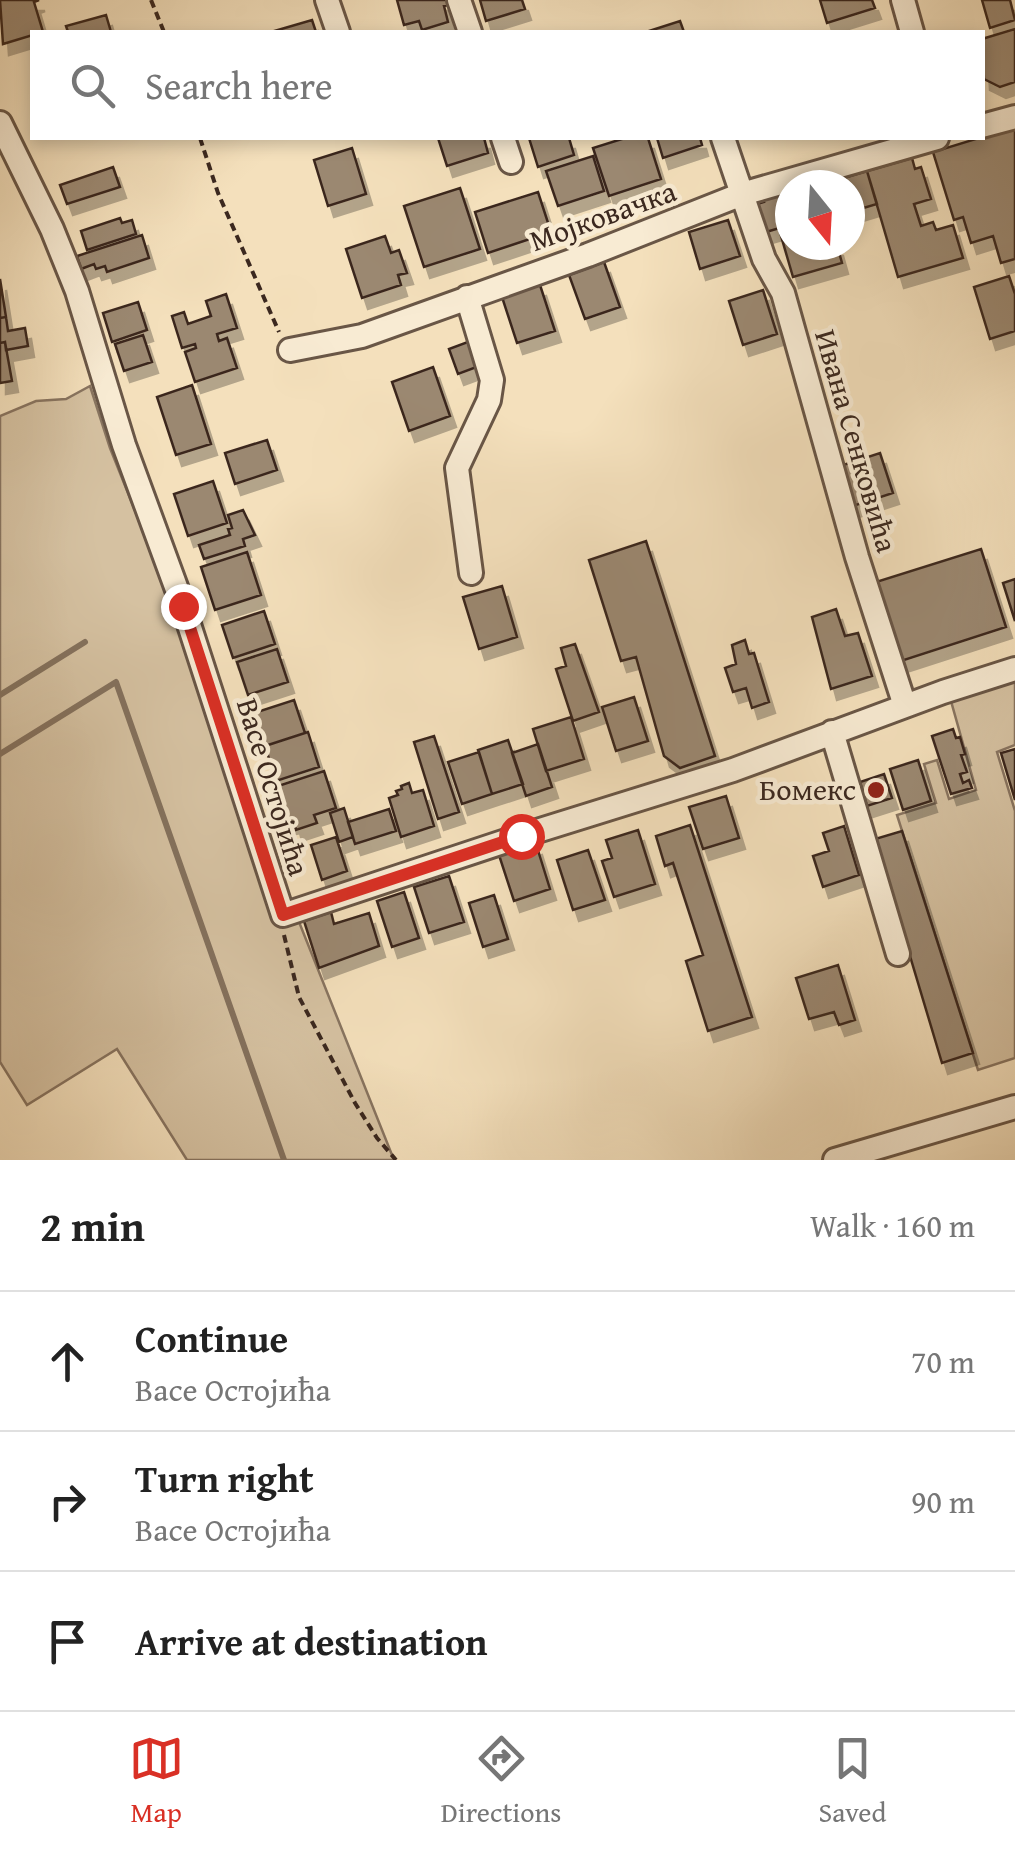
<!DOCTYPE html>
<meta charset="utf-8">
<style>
body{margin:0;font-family:"Gentium Book Plus",serif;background:#f6f6f6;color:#222}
.compass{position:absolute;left:775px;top:170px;width:90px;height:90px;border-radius:50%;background:#fff;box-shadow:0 5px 15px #0003;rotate:162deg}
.stop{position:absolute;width:30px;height:30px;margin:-22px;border:8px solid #d93025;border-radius:50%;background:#fff}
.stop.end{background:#d93025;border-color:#fff;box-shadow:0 2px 10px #0008}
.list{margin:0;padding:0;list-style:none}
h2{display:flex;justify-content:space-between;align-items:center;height:130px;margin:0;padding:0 40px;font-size:42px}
h2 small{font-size:32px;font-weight:400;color:#767676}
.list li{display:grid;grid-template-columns:65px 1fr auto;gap:30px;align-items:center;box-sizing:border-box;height:140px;padding:0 40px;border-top:2px solid #e0e0e0}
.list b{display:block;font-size:38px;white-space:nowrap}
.list p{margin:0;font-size:32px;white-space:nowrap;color:#767676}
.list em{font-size:32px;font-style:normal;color:#767676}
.icon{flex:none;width:55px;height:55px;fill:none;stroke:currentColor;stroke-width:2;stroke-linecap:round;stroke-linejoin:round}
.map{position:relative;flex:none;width:1015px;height:1160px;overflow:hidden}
.search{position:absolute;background:#fff;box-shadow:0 5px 15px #0003;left:30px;right:30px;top:30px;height:110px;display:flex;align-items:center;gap:25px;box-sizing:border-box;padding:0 35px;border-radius:0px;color:#767676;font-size:38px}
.sheet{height:550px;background:#fff}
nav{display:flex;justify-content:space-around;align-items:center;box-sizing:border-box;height:140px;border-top:2px solid #e0e0e0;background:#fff;font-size:28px;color:#767676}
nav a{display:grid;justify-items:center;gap:5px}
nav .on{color:#d93025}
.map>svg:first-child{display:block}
.green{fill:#d5c1a1;stroke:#887460;stroke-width:2.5}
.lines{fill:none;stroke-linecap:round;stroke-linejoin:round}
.stream{stroke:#84715d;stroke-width:6}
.building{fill:#9b8871;stroke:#3b281f;stroke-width:2.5;filter:url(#shadow)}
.minor-casing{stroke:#695646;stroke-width:28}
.path{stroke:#3b281f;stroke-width:4;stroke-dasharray:8 5;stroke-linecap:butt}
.minor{stroke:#f8ebd3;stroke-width:22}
.route{stroke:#d93025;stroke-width:12}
.poi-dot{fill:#8f2418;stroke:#f8ebd3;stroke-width:4}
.labels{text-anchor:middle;stroke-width:9;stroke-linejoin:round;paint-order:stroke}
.street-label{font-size:30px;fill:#3b281f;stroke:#f8ebd3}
.poi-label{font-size:30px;fill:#3b281f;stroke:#f8ebd3;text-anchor:end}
</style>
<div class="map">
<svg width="1015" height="1160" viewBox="0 0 1015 1160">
<defs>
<filter id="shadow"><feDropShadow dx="6" dy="11" stdDeviation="0" flood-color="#0004"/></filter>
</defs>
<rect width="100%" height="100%" fill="#f4e0bc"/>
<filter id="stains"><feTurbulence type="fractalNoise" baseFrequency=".002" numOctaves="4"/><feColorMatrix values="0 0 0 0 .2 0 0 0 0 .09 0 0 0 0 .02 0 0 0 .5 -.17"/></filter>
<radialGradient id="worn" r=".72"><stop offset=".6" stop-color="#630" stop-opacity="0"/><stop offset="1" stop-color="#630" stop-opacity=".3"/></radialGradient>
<path class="green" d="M 90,386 L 110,448 L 394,1160 L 187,1160 L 117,1049 L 27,1105 L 0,1062 L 0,416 L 36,401 L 66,399 Z
M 1015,681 L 1015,745 L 997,752 L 1015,811 L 1015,1058 L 978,1070 L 897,815 L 936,803 L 924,764 L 937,760 L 949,799 L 976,790 L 951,701 Z"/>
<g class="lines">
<path class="stream" d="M 0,695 L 85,642
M 0,754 L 116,682 L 284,1160"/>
</g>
<path class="building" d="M 0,0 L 39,0 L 34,2 L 43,32 L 3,44 Z
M 397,0 L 447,0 L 448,5 L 444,6 L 448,22 L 422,30 L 419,21 L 404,25 Z
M 480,0 L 522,0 L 525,9 L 486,21 Z
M 820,0 L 872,0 L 875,8 L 827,23 Z
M 982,0 L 1010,0 L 1015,20 L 990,28 Z
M 106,15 L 111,32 L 68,32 L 66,26 Z
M 312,20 L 316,32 L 271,32 Z
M 680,21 L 684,32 L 646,32 Z
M 1015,29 L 1015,82 L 1000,87 L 984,79 L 982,39 Z
M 1015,127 L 1015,259 L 1001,263 L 993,236 L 971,243 L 963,217 L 954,220 L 933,152 Z
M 438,138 L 484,138 L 488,153 L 447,166 Z
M 529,138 L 569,138 L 574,155 L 538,167 Z
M 625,138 L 648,138 L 661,179 L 609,196 L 593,148 Z
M 657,138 L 700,138 L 702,145 L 663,158 Z
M 352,148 L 366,194 L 328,206 L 314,160 Z
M 593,156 L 604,191 L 558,206 L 546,171 Z
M 912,158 L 915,169 L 921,167 L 931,199 L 914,204 L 921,226 L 933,222 L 936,230 L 953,225 L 963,258 L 898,277 L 867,171 Z
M 113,167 L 120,187 L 67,204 L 60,185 Z
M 867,171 L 877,204 L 850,212 L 850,185 L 820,185 Z
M 460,188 L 480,249 L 424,267 L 404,206 Z
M 790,188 L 790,225 L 766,232 L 750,206 L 764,202 L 762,196 Z
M 538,192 L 551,232 L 488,253 L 475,212 Z
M 120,218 L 122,223 L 132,220 L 136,234 L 87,250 L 81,231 Z
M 728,220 L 740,256 L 700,269 L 689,232 Z
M 790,225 L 790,245 L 837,245 L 842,263 L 793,277 L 779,229 Z
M 142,235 L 149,258 L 107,272 L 105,266 L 96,269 L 94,264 L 81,269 L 77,256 Z
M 385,236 L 391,253 L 399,250 L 407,273 L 398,275 L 401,285 L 362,298 L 346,249 Z
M 604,262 L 620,307 L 585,319 L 569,275 Z
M 1009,276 L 1015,294 L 1015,331 L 990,339 L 974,287 Z
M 0,279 L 6,317 L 0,318 Z
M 540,285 L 555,331 L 517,343 L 502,297 Z
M 763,290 L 777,334 L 743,345 L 729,301 Z
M 226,294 L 237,328 L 217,334 L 219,341 L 227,338 L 237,368 L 195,382 L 185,352 L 196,348 L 195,344 L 182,348 L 172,316 L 184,312 L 188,324 L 211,316 L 206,301 Z
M 138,302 L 147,330 L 112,342 L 103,313 Z
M 6,317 L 8,331 L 25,328 L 28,346 L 6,350 L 5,342 L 0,343 L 0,318 Z
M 143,335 L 152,362 L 124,371 L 115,344 Z
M 473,340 L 482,365 L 458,374 L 449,349 Z
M 5,342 L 12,381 L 0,383 L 0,343 Z
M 433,367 L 450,416 L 409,431 L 392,382 Z
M 192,385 L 211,444 L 176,455 L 157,397 Z
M 267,440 L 277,470 L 235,484 L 225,453 Z
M 880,453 L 893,493 L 850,507 L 837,467 Z
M 213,481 L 227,523 L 188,536 L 174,494 Z
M 243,510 L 255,535 L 243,539 L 245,546 L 204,559 L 199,545 L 230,535 L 228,529 L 232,528 L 228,515 Z
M 646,541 L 715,756 L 680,768 L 664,756 L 636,657 L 621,661 L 589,560 Z
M 981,549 L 1006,627 L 901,661 L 876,582 Z
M 247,552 L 261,595 L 215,610 L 201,567 Z
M 1015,579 L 1015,621 L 1003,583 Z
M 502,586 L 517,637 L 479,649 L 463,597 Z
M 836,609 L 845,636 L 858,633 L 872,676 L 831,689 L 812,617 Z
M 264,611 L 275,644 L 233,658 L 222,625 Z
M 745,640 L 749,654 L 754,653 L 769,702 L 752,708 L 746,688 L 733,692 L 725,668 L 736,664 L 732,645 Z
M 575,644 L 599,712 L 573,721 L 556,669 L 566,666 L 561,648 Z
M 277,649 L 288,682 L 248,695 L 237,662 Z
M 634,697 L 648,741 L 616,751 L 602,707 Z
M 294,700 L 305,733 L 265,746 L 254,713 Z
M 571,717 L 584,759 L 546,771 L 533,729 Z
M 953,729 L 956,738 L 960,737 L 965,754 L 961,755 L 967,772 L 960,774 L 963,783 L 969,780 L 972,788 L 951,794 L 932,736 Z
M 308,732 L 319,767 L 276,781 L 265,746 Z
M 434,736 L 459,812 L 438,819 L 414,742 Z
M 508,740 L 523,784 L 492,794 L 478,750 Z
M 538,744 L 552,787 L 526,796 L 512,753 Z
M 1015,749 L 1015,800 L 1001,753 Z
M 479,752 L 492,794 L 462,804 L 448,762 Z
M 918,760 L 931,801 L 903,810 L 890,769 Z
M 324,771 L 336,808 L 314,815 L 317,823 L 296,830 L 294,822 L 290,823 L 278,786 Z
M 884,774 L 892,798 L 867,806 L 860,782 Z
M 409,783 L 412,793 L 423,790 L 434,826 L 401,837 L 389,798 L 398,795 L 396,791 L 402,789 L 401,786 Z
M 726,796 L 739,838 L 703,849 L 689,807 Z
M 344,808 L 353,837 L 339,842 L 330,813 Z
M 389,809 L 396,831 L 355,844 L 348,822 Z
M 690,825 L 752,1017 L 708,1031 L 686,961 L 703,955 L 673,863 L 665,866 L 656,836 Z
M 844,826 L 859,875 L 823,887 L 813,856 L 829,851 L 823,833 Z
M 638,830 L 655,884 L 614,897 L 602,861 L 612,858 L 606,840 Z
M 902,831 L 973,1053 L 942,1063 L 875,839 Z
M 336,837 L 347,871 L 322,880 L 311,845 Z
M 536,844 L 550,889 L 514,901 L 499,855 Z
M 588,850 L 605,900 L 573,910 L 557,860 Z
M 449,876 L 464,922 L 429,933 L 414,887 Z
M 404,892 L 419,938 L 392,947 L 377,901 Z
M 494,895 L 508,939 L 483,947 L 469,903 Z
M 331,912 L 334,924 L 369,913 L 379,946 L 319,968 L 304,921 Z
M 838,965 L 855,1020 L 839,1025 L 834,1012 L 809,1019 L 796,978 Z"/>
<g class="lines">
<g class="minor-casing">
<path id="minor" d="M 327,0 L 338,32
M 459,0 L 470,32
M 903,0 L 912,32
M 0,123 L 52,229 L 77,291 L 124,445 L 183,606 L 283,915 L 521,836 L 733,770 L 943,692 L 1015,669
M 982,126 L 1015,117
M 503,138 L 511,162
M 723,138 L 764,259 L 783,293 L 857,557 L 905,706
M 467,297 L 492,380 L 489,400 L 457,468 L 471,573
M 290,350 L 362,336 L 588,255 L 742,194 L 937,138
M 832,732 L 898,954
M 835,1160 L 1015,1107"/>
</g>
<path class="path" d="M 151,0 L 164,32
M 200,138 L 218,193 L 279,332
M 284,935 L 299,997 L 355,1103 L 377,1138 L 396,1160"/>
<use href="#minor" class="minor"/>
</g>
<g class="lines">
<path class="route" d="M 183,606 L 283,915 L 521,836"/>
</g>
<circle class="poi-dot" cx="876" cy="790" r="10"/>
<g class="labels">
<g class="street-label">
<text transform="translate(603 216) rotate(-20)" y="10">Мојковачка</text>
<text transform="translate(856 441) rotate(74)" y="10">Ивана Сенковића</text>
<text transform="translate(273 787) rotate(73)" y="10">Васе Остојића</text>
</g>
<g class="poi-label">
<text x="856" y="800">Бомекс</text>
</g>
</g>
<rect width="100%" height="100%" filter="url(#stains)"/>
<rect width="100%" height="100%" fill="url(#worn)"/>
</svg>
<svg class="compass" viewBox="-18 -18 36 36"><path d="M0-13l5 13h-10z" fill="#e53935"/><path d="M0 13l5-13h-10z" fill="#767676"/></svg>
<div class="stop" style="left:521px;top:836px"></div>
<div class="stop end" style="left:183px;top:606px"></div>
<div class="search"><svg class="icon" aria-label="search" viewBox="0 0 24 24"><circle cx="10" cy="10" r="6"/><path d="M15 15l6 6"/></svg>Search here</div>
</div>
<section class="sheet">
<h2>2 min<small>Walk · 160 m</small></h2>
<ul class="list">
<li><svg class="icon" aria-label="ahead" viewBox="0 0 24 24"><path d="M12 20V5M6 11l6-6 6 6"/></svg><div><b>Continue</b><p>Васе Остојића</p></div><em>70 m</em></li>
<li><svg class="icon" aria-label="right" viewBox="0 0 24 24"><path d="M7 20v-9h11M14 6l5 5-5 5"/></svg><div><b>Turn right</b><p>Васе Остојића</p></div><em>90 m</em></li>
<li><svg class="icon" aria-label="arrive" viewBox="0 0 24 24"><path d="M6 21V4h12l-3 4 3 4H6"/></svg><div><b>Arrive at destination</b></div></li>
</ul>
</section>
<nav>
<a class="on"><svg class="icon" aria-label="map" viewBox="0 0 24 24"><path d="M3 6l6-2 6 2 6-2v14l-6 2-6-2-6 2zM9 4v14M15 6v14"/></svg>Map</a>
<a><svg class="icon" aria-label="directions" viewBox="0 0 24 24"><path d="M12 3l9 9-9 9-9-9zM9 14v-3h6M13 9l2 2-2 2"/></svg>Directions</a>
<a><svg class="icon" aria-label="saved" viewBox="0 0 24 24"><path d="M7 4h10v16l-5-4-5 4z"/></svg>Saved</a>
</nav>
